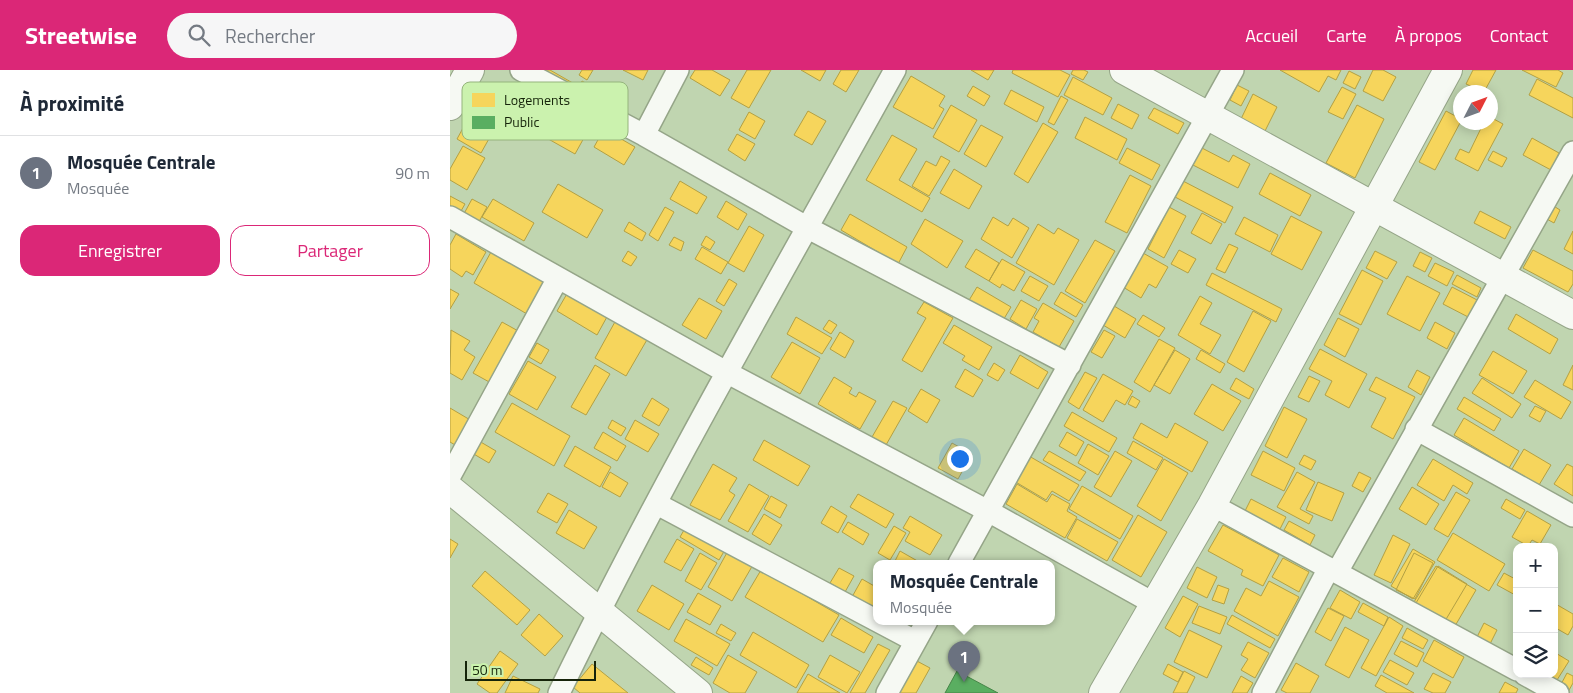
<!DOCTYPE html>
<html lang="fr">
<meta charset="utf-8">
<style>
body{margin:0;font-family:"Titillium Web",sans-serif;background:#f6f6f7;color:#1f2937}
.controls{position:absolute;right:15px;bottom:15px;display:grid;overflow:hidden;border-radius:10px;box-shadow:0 2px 12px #0003}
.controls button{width:45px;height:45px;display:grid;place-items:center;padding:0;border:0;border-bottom:1px solid #e0e1e3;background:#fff;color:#1f2937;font:25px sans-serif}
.compass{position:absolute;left:1003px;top:15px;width:45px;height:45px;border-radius:50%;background:#fff;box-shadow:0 2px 12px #0003;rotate:48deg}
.scale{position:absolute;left:15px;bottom:12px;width:131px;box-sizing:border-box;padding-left:5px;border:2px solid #16240a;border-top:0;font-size:14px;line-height:18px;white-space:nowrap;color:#16240a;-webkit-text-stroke:4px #cbf2ae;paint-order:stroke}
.you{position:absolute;left:509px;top:388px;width:18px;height:18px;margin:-12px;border:4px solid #fff;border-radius:50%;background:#1a73e8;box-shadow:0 0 0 8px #1a73e833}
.badge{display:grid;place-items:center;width:32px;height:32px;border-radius:50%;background:#db2777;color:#fff;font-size:16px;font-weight:700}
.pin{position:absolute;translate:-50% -41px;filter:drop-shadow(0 1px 2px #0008)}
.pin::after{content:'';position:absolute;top:26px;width:18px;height:15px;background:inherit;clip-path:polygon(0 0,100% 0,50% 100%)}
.popup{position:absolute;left:423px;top:490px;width:182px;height:65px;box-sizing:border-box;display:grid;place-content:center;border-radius:10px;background:#fff;filter:drop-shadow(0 1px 4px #0005);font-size:16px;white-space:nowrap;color:#747a83}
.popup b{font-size:19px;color:#1f2937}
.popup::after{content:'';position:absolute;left:50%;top:100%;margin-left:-10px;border:10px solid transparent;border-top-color:#fff}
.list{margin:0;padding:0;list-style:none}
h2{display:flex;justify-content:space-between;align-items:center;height:65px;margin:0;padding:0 20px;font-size:21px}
h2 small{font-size:16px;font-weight:400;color:#747a83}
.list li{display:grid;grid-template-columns:32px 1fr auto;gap:15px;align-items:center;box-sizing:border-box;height:75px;padding:0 20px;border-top:1px solid #e0e1e3}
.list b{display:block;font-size:19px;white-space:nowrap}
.list p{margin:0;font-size:16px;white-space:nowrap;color:#747a83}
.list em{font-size:16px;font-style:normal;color:#747a83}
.actions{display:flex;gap:10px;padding:15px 20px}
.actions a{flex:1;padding:11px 0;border:1px solid #db2777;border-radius:15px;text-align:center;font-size:18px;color:#db2777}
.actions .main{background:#db2777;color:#fff}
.icon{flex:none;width:28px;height:28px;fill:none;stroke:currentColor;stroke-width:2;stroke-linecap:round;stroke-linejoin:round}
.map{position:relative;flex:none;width:1123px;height:623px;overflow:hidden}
header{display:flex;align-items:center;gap:30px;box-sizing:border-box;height:70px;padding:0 25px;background:#db2777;color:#fff}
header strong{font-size:24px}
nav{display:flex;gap:28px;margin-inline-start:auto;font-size:18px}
.search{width:350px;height:45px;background:#f6f6f7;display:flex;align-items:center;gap:12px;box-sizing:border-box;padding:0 18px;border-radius:28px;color:#747a83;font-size:19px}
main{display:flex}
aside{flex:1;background:#fff}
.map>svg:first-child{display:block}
.homes{fill:#f6d55c;stroke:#b3a043}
.public{fill:#5aae61;stroke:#468547}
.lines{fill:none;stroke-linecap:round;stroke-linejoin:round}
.street-casing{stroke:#95a588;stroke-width:24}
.secondary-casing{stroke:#95a588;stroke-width:30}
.primary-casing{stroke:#95a588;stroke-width:30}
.street{stroke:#f6f9f3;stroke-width:21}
.secondary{stroke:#f6f9f3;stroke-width:28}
.primary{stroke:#f6f9f3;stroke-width:28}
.key{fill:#cbf2ae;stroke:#95b47d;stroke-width:1}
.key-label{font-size:14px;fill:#16240a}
</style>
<header>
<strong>Streetwise</strong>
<div class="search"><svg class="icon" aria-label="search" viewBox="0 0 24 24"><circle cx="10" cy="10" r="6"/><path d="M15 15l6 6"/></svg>Rechercher</div>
<nav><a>Accueil</a><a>Carte</a><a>À propos</a><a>Contact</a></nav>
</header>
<main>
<aside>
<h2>À proximité<small></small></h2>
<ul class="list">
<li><span class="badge" style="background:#6b7280">1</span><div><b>Mosquée Centrale</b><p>Mosquée</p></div><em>90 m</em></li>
</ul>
<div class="actions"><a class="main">Enregistrer</a><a>Partager</a></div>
</aside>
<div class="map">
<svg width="1123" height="623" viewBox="0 0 1123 623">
<rect width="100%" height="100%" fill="#c0d5b0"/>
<path class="homes" d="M 78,0 L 100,0 L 128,16 L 122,27 Z
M 132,0 L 143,0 L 137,10 L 129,5 Z
M 173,0 L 198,0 L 193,10 Z
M 245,0 L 262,0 L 280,10 L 270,26 L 240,8 Z
M 297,0 L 321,0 L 299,38 L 281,28 Z
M 351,0 L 376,0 L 370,11 Z
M 391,0 L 409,0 L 396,22 L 383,14 Z
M 521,0 L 544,0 L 538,10 Z
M 563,0 L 610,0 L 620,5 L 608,27 L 562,3 Z
M 623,0 L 634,0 L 638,2 L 633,10 L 621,4 Z
M 830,0 L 891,0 L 886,10 L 878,6 L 869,22 Z
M 923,0 L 933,0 L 946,7 L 933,31 L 913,21 Z
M 1023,0 L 1046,0 L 1034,22 L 1016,14 Z
M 1072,0 L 1108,0 L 1113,3 L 1106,17 Z
M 899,1 L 911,7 L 905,19 L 893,13 Z
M 461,6 L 495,26 L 489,36 L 494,39 L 483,59 L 443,37 Z
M 623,7 L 662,28 L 653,45 L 614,25 Z
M 1087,9 L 1123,28 L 1123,48 L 1079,25 Z
M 132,11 L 168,31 L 161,44 L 125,23 Z
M 787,15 L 799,21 L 791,36 L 780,30 Z
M 523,16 L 540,26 L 534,36 L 517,26 Z
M 43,17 L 85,41 L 75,58 L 33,35 Z
M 892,17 L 906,24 L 893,49 L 878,42 Z
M 561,20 L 594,37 L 587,52 L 554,34 Z
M 803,24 L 827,37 L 815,61 L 791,49 Z
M 611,26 L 618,30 L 604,55 L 598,52 Z
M 668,34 L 689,45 L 682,59 L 661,48 Z
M 501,35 L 527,50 L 509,82 L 483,67 Z
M 907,35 L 934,49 L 905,108 L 876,93 Z
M 25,36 L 50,49 L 31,83 L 7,69 Z
M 704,38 L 734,53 L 728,64 L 698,48 Z
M 89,41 L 135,66 L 125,84 L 93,66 L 94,63 L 80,56 Z
M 358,41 L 376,51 L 362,75 L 344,65 Z
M 996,41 L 1011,49 L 1011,51 L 985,100 L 969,92 Z
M 299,42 L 315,51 L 305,69 L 289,60 Z
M 635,47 L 677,69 L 667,90 L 625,68 Z
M 1040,47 L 1053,54 L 1028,101 L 1005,89 L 1010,79 L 1019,83 L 1034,52 L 1040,52 Z
M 593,53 L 608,62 L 578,113 L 564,104 Z
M 531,55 L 553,67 L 536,97 L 514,84 Z
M 154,59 L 185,77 L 174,95 L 144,77 Z
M 287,64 L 305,74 L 295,91 L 278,80 Z
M 442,65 L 467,79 L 449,110 L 480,128 L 472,142 L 416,110 Z
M 1082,68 L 1109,83 L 1101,100 L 1073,85 Z
M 13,76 L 35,88 L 17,120 L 0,110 L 0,99 Z
M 750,77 L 779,92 L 783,85 L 800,94 L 788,118 L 741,94 Z
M 677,78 L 710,95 L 702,110 L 669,93 Z
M 1043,81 L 1057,88 L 1052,97 L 1038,90 Z
M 491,86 L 500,91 L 479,126 L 462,116 L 476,91 L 486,96 Z
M 504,99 L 532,116 L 519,139 L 490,123 Z
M 820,103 L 861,125 L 850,146 L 809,124 Z
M 680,105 L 701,116 L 677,163 L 655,152 Z
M 230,111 L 257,127 L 247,144 L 220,129 Z
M 733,111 L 783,137 L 775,153 L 725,127 Z
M 108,114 L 153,140 L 137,168 L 92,142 Z
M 0,126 L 15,134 L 7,148 L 0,144 Z
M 22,129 L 37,137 L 25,159 L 10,151 Z
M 43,129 L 84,153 L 74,171 L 32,147 Z
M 276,131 L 297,144 L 288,160 L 267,147 Z
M 1102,135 L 1110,140 L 1104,153 L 1095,148 Z
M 215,137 L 224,142 L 208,171 L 199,165 Z
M 719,137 L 736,146 L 714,188 L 698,179 Z
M 1030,141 L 1061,157 L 1055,169 L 1024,153 Z
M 752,143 L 772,154 L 761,174 L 741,163 Z
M 400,144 L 457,177 L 448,194 L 391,160 Z
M 841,146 L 872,162 L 852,200 L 821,184 Z
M 543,147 L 558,156 L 563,148 L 579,158 L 562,188 L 531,169 Z
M 794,147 L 828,165 L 820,182 L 785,164 Z
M 475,149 L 513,171 L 497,198 L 461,174 Z
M 179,152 L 196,163 L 192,171 L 174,161 Z
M 588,154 L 604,164 L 608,158 L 629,170 L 604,215 L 566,193 Z
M 299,156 L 314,165 L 294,202 L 278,193 Z
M 1123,161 L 1123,184 L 1114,179 Z
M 6,164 L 36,182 L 23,205 L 16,201 L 12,207 L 0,199 L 0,175 Z
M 256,166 L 265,172 L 260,180 L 251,175 Z
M 224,167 L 234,172 L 231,181 L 219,175 Z
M 645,170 L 665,181 L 635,233 L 615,221 Z
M 779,174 L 788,178 L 775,203 L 766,199 Z
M 252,177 L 278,192 L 271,204 L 245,189 Z
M 526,179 L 549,193 L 539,211 L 515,197 Z
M 729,180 L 746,189 L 738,203 L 721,194 Z
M 1083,180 L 1123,201 L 1123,214 L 1118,222 L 1073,198 Z
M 178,181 L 187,187 L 181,196 L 172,191 Z
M 925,181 L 947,192 L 937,209 L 916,198 Z
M 41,182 L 95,213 L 77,244 L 24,213 Z
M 970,182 L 982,188 L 975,202 L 963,196 Z
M 693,183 L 718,197 L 706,218 L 699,214 L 691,228 L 673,217 Z
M 552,189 L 575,202 L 564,221 L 552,214 L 550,218 L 539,211 Z
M 985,193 L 1004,202 L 997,216 L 978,206 Z
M 912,200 L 933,211 L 911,255 L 889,244 Z
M 762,203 L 832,239 L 826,252 L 756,215 Z
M 1007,205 L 1031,218 L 1027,227 L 1002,214 Z
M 580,206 L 598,216 L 589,231 L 571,221 Z
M 957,206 L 990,223 L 970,261 L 937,244 Z
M 279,209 L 287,214 L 274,236 L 266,231 Z
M 527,217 L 561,237 L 552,252 L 518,232 Z
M 1002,217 L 1031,232 L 1022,249 L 993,234 Z
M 0,219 L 9,224 L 0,239 Z
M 118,222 L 158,245 L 147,265 L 107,241 Z
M 611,222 L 633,235 L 626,247 L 604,234 Z
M 750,226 L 762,233 L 750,254 L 771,265 L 760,284 L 728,265 Z
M 249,228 L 272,241 L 256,269 L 232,255 Z
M 571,230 L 587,239 L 576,259 L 560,249 Z
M 474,232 L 503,248 L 472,302 L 452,290 L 476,248 L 467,243 Z
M 593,233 L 624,251 L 609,277 L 583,262 L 589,251 L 584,248 Z
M 664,236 L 686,249 L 675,268 L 653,255 Z
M 803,241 L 821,251 L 794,302 L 777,292 Z
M 1066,244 L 1108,269 L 1100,284 L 1058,259 Z
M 693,245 L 715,258 L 709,267 L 687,254 Z
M 346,247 L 382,268 L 372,284 L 337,264 Z
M 888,248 L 909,259 L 895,287 L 874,275 Z
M 166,250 L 198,268 L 176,306 L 145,288 Z
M 379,250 L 387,255 L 381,264 L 373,259 Z
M 52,252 L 70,262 L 41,313 L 23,303 Z
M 985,252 L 1005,263 L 997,279 L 977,268 Z
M 504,255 L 542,277 L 529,300 L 512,290 L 515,286 L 493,273 Z
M 1,260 L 20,271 L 14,280 L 25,287 L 12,310 L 0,303 Z
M 654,260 L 665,266 L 652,288 L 641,282 Z
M 390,262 L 404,271 L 395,288 L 380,279 Z
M 709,269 L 725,278 L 700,322 L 684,312 Z
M 342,272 L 370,288 L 350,324 L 321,307 Z
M 87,273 L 99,280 L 91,294 L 79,287 Z
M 870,279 L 917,304 L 899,338 L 875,325 L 882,311 L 859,299 Z
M 725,280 L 740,289 L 720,324 L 704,315 Z
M 751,280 L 775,294 L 770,303 L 746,289 Z
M 1043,281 L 1077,301 L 1063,324 L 1029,305 Z
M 570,285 L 598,302 L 588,319 L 560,303 Z
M 78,291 L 106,307 L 87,340 L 59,324 Z
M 544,293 L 555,300 L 548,311 L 537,305 Z
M 145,295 L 160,304 L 136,345 L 121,337 Z
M 1123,295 L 1123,320 L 1113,315 Z
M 515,299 L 533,310 L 523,327 L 505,317 Z
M 967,300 L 980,307 L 971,325 L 958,317 Z
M 635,302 L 647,308 L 629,339 L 618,332 Z
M 653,304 L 683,321 L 675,335 L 666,330 L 653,352 L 633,340 Z
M 859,306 L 870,311 L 859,332 L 848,327 Z
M 384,307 L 402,318 L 399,323 L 406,327 L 409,322 L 426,331 L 410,359 L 368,334 Z
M 926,307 L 965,327 L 943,369 L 921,357 L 936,328 L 919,320 Z
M 786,308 L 804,319 L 799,329 L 780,319 Z
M 1032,308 L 1071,334 L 1062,348 L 1022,323 Z
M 1085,310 L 1121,332 L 1111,349 L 1074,327 Z
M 762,314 L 791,331 L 773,361 L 744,344 Z
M 471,319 L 490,330 L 477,353 L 458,341 Z
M 682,326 L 690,331 L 686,338 L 678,334 Z
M 1014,327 L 1051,349 L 1044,361 L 1007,339 Z
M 202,328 L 219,339 L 209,356 L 192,346 Z
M 443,331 L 457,338 L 436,375 L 422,367 Z
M 62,333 L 120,366 L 104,396 L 45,362 Z
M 1085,336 L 1096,341 L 1090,352 L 1079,346 Z
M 834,337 L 857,349 L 837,388 L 815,376 Z
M 0,338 L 22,351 L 7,376 L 0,372 Z
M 622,342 L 667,368 L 659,382 L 614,356 Z
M 1014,348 L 1069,381 L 1059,398 L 1004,365 Z
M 162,350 L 176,358 L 171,366 L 158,358 Z
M 185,350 L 209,364 L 198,382 L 175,369 Z
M 691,353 L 717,368 L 725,353 L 758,372 L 742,402 L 683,368 Z
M 153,362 L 176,376 L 167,391 L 144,378 Z
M 617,362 L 634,372 L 626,386 L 609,376 Z
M 314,370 L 360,396 L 348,416 L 303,390 Z
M 29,371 L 46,381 L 39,393 L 22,383 Z
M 683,371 L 713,388 L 706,400 L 677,383 Z
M 502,373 L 522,384 L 508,409 L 488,398 Z
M 638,374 L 659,386 L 648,405 L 628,393 Z
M 125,376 L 161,397 L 150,417 L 114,396 Z
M 1074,379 L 1101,395 L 1089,415 L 1062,399 Z
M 599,381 L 636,402 L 630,411 L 593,390 Z
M 665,381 L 682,391 L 661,427 L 644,417 Z
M 813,381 L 845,398 L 834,421 L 801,405 Z
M 854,385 L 866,391 L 861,400 L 849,394 Z
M 579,386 L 629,415 L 619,431 L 602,421 L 596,430 L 564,411 Z
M 714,389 L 738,403 L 711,451 L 687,436 Z
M 983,389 L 1023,413 L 1017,424 L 1003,415 L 994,431 L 967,415 Z
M 263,394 L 287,408 L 279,421 L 285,425 L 270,450 L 240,435 Z
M 1117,394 L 1123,397 L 1123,426 L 1104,414 Z
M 160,402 L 178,413 L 170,427 L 152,417 Z
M 847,402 L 865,412 L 850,439 L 863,446 L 859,454 L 827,437 Z
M 909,402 L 921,408 L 913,422 L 902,416 Z
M 868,412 L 894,423 L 882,451 L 856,440 Z
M 299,414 L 319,426 L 298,462 L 278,451 Z
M 567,414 L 597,432 L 602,424 L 620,434 L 617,441 L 627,447 L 615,468 L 556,434 Z
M 632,416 L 683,446 L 670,469 L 619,439 Z
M 962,417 L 989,434 L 976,455 L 949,439 Z
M 1006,422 L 1020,430 L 998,467 L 984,459 Z
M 98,423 L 118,434 L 107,453 L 87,442 Z
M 408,424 L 444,444 L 436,458 L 400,437 Z
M 321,426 L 337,435 L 330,448 L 314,439 Z
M 801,429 L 836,447 L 830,459 L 795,441 Z
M 1056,429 L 1075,440 L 1070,449 L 1051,438 Z
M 381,436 L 397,446 L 388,463 L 371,453 Z
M 119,440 L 147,457 L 134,479 L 106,463 Z
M 1077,441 L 1101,455 L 1090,474 L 1082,470 L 1078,476 L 1062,467 Z
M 314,444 L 332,455 L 320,475 L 302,464 Z
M 688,445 L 717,462 L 691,507 L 662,490 Z
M 460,446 L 492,465 L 480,485 L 455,471 L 460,462 L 453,458 Z
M 627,449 L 668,472 L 657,491 L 617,468 Z
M 839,451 L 865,465 L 860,475 L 834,460 Z
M 398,452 L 419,464 L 413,475 L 392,462 Z
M 237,455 L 276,478 L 269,490 L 230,467 Z
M 773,455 L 829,485 L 813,516 L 791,505 L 793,500 L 758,481 Z
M 444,456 L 456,463 L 440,490 L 428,483 Z
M 1003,463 L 1055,494 L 1039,521 L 987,490 Z
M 943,465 L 960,474 L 941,513 L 924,505 Z
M 0,469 L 8,474 L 0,488 Z
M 227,469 L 244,479 L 231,501 L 214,492 Z
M 279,479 L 304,493 L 282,531 L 258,517 Z
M 963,479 L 985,492 L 963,529 L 941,516 Z
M 450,481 L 471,493 L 449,493 L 445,491 Z
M 250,483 L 267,493 L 251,520 L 235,511 Z
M 964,483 L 983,493 L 965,529 L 946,520 Z
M 833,488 L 859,502 L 849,522 L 822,507 Z
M 986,496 L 1026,520 L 1005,556 L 964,532 Z
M 988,496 L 1017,514 L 995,551 L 966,533 Z
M 747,497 L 767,507 L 757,528 L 737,518 Z
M 389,498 L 404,506 L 395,522 L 380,513 Z
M 311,500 L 389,545 L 373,572 L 295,527 Z
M 35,501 L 80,540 L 67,555 L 22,516 Z
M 1054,503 L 1067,510 L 1067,526 L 1047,515 Z
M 412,509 L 426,517 L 426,541 L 402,527 Z
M 819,511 L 849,527 L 828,566 L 784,541 L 796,518 L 811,526 Z
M 202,515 L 234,534 L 219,560 L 187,541 Z
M 768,515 L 779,519 L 774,534 L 762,530 Z
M 890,520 L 910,532 L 901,549 L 880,538 Z
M 248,523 L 271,536 L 260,555 L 237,542 Z
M 733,526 L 748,534 L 730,567 L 715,558 Z
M 913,533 L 938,547 L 934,556 L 908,542 Z
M 1104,533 L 1123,544 L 1123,556 L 1118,565 L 1104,557 Z
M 749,536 L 777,547 L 770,564 L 742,553 Z
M 878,538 L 894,546 L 881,571 L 865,562 Z
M 89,544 L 113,566 L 95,586 L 71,565 Z
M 782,545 L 825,569 L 820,578 L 777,554 Z
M 939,547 L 953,556 L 926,606 L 911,598 Z
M 391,548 L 423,567 L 414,583 L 381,565 Z
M 236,549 L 280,574 L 267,596 L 224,571 Z
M 1034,553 L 1047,560 L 1039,576 L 1026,569 Z
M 271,554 L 286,563 L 281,571 L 266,563 Z
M 895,557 L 919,570 L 899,608 L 875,595 Z
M 957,558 L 978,570 L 973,579 L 952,568 Z
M 739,560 L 772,576 L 757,608 L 724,592 Z
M 303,562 L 359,595 L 346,618 L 290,585 Z
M 984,570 L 1014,587 L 1003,608 L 973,591 Z
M 951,571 L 974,583 L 967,597 L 944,584 Z
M 798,572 L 819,583 L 805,608 L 791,600 L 798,589 L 791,585 Z
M 428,574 L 440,580 L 415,623 L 400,623 Z
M 50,581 L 68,594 L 47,623 L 40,623 L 27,614 Z
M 1104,582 L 1119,591 L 1107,610 L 1096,604 L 1104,604 Z
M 278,585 L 307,602 L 295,623 L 280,623 L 263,613 Z
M 380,585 L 410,602 L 397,623 L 368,607 Z
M 246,587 L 263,598 L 259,605 L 241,595 Z
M 465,590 L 480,598 L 466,623 L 447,623 Z
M 940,590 L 964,603 L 957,615 L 933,602 Z
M 846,593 L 869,606 L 860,623 L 837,623 L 831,620 Z
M 142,594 L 178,623 L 130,623 L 123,617 Z
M 718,594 L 733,602 L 728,612 L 713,604 Z
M 734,601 L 745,607 L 737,623 L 723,623 Z
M 983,603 L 1001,612 L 995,623 L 983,623 L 974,619 Z
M 1117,603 L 1123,606 L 1123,613 L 1118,622 L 1109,618 Z
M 358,604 L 390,623 L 347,623 Z
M 931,605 L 964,623 L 937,623 L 925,616 Z
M 63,606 L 90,619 L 88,623 L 55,623 Z
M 791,606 L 803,613 L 797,623 L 782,623 Z
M 1055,612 L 1068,619 L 1066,623 L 1049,623 Z"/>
<path class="public" d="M 507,601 L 548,623 L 495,623 Z"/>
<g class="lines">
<g class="street-casing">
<path id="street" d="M 71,0 L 194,65 L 358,158 L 620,295
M 194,65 L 228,0
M 0,147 L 276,302 L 538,441 L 703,533
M 966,359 L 1123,446
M 0,406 L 108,208
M 207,434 L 465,571
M 762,435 L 1067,600
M 509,493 L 783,0
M 887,502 L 1123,82
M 1074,604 L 1108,623
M 109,623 C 212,411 331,206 445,0
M 437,623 L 477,551
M 813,623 L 879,498"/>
</g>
<g class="secondary-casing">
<path id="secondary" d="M 674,0 L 1123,245
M 0,36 L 20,0"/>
</g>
<g class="primary-casing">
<path id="primary" d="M 0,419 L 248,623
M 653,623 L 762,435 L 998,0"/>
</g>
<use href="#street" class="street"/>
<use href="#secondary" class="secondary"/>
<use href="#primary" class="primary"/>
</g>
<rect x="12" y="12" width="166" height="58" rx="8" class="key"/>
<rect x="22" y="23" width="23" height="14" fill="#f6d55c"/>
<rect x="22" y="46" width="23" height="13" fill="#5aae61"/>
<g class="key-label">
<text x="54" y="35">Logements</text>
<text x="54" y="57">Public</text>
</g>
</svg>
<div class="controls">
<button>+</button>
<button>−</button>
<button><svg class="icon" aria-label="layers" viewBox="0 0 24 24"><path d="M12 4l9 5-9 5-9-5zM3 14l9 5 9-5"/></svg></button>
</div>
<svg class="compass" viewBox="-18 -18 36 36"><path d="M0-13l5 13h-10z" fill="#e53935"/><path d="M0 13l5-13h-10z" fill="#747a83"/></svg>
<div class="scale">50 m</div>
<div class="you"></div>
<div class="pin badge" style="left:514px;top:612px;background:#6b7280">1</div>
<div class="popup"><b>Mosquée Centrale</b>Mosquée</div>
</div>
</main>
